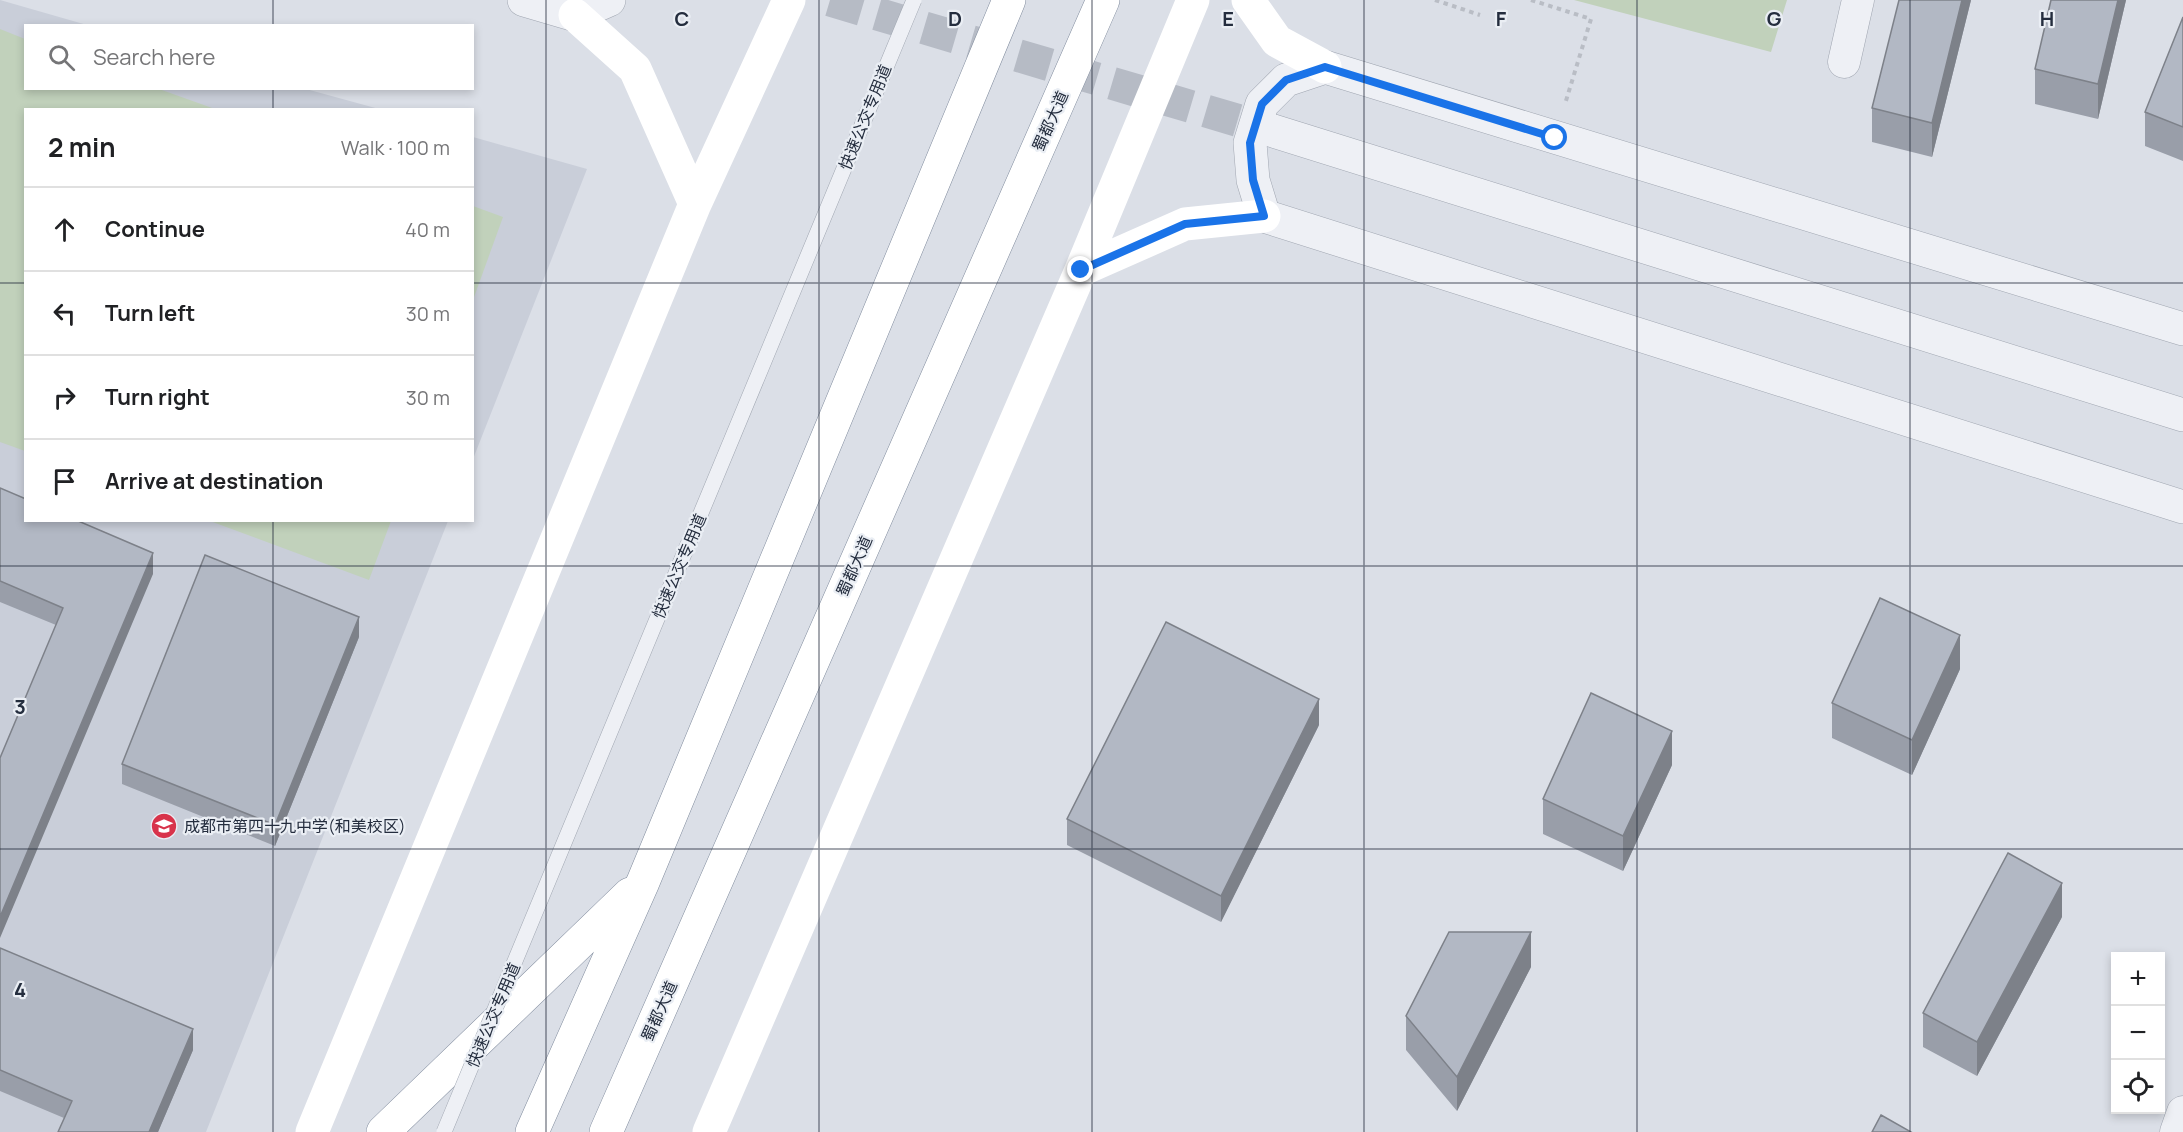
<!DOCTYPE html>
<meta charset="utf-8">
<style>
body{margin:0;font-family:Manrope,"Noto Sans SC",sans-serif;background:#f2f2f2;color:#202124}
.controls{position:absolute;right:18px;bottom:18px;display:grid;overflow:hidden;border-radius:0px;box-shadow:0 3px 9px #0003}
.controls button{width:54px;height:54px;display:grid;place-items:center;padding:0;border:0;border-bottom:2px solid #e0e0e0;background:#fff;color:#202124;font:30px sans-serif}
.stop{position:absolute;width:18px;height:18px;margin:-14px;border:4px solid #1a73e8;border-radius:50%;background:#fff}
.stop.end{background:#1a73e8;border-color:#fff;box-shadow:0 2px 6px #0008}
.list{margin:0;padding:0;list-style:none}
h2{display:flex;justify-content:space-between;align-items:center;height:78px;margin:0;padding:0 24px;font-size:26px}
h2 small{font-size:20px;font-weight:400;color:#757577}
.list li{display:grid;grid-template-columns:39px 1fr auto;gap:18px;align-items:center;box-sizing:border-box;height:84px;padding:0 24px;border-top:2px solid #e0e0e0}
.list b{display:block;font-size:22px;white-space:nowrap}
.list em{font-size:20px;font-style:normal;color:#757577}
.icon{flex:none;width:33px;height:33px;fill:none;stroke:currentColor;stroke-width:2;stroke-linecap:round;stroke-linejoin:round}
.map{position:relative;flex:none;width:2183px;height:1132px;overflow:hidden}
.search{position:absolute;background:#fff;box-shadow:0 3px 9px #0003;left:24px;top:24px;width:450px;height:66px;display:flex;align-items:center;gap:15px;box-sizing:border-box;padding:0 21px;border-radius:0px;color:#757577;font-size:22px}
.panel{position:absolute;background:#fff;box-shadow:0 3px 9px #0003;left:24px;top:108px;width:450px;height:414px;border-radius:0px}
.map>svg:first-child{display:block}
.built{fill:#c9ced9}
.green{fill:#c1d1bb}
.lines{fill:none;stroke-linecap:round;stroke-linejoin:round}
.tertiary-tunnel{stroke:#b6bbc5;stroke-width:33;stroke-dasharray:33 16;stroke-linecap:butt}
.minor-casing{stroke:#a0a6b1;stroke-width:33}
.tertiary-casing{stroke:#a0a6b1;stroke-width:34}
.trunk-casing{stroke:#818c9e;stroke-width:34}
.path{stroke:#b9bdc5;stroke-width:4;stroke-dasharray:4.5 4.5;stroke-linecap:butt}
.minor{stroke:#eef0f5;stroke-width:32}
.tertiary{stroke:#eef0f5;stroke-width:33}
.secondary{stroke:#fff;stroke-width:33}
.trunk{stroke:#fff;stroke-width:33}
.service-bridge-casing{stroke:#a0a6b1;stroke-width:16;stroke-linecap:butt}
.service-bridge{stroke:#eef0f5;stroke-width:15}
.wall{fill:#999ea9}
.shaded-wall{fill:#7d8189}
.building{fill:#b2b8c4;stroke:#7d8189;stroke-width:1.5}
.route{stroke:#1a73e8;stroke-width:8}
.grid{fill:none;stroke:#242d3e;stroke-width:1.5;stroke-opacity:0.55}
.labels{text-anchor:middle;stroke-width:4.5;stroke-linejoin:round;paint-order:stroke}
.street-label{font-size:16px;fill:#242d3e;stroke:#eaeef4}
.poi-label{font-size:16px;fill:#242d3e;stroke:#eaeef4;text-anchor:start}
.grid-label{font-size:20px;text-anchor:middle;font-weight:bold;fill:#242d3e;stroke:#eaeef4;stroke-width:4.5;stroke-linejoin:round;paint-order:stroke}
</style>
<div class="map">
<svg width="2183" height="1132" viewBox="0 0 2183 1132">
<rect width="100%" height="100%" fill="#dbdfe7"/>
<path class="built" d="M 0,0 L 87,25 L 26,26 L 26,88 L 306,89 L 379,109 L 26,110 L 26,520 L 448,521 L 206,1132 L 0,1132 Z
M 473,137 L 587,169 L 473,459 Z"/>
<path class="green" d="M 1574,0 L 1787,0 L 1771,52 Z
M 0,29 L 25,39 L 26,88 L 159,89 L 215,109 L 26,110 L 25,451 L 0,442 Z
M 473,206 L 503,217 L 473,300 L 472,206 Z
M 210,521 L 391,520 L 391,521 L 369,580 Z"/>
<g class="lines">
<path class="tertiary-tunnel" d="M 830,0 L 1267,129"/>
<g class="minor-casing">
<path id="minor" d="M 1844,62 L 1858,0
M 2176,1132 L 2183,1112"/>
</g>
<g class="tertiary-casing">
<path id="tertiary" d="M 524,0 L 575,15 L 609,0
M 1267,129 L 2183,415
M 2183,329 L 1325,67 L 1286,80 L 1262,104 L 1250,143 L 1253,180 L 1264,216 L 2183,507"/>
</g>
<g class="trunk-casing">
<path id="trunk" d="M 383,1132 L 630,894
M 532,1132 L 643,882 L 1009,0
M 606,1132 L 1103,0"/>
</g>
<path class="path" d="M 1435,0 L 1480,15
M 1531,0 L 1591,19 L 1565,104"/>
<use href="#minor" class="minor"/>
<use href="#tertiary" class="tertiary"/>
<path class="secondary" d="M 1248,0 L 1277,41 L 1325,67
M 575,15 L 635,69 L 695,204
M 1081,270 L 1185,224 L 1264,216
M 312,1132 L 695,204 L 789,0
M 709,1132 L 1081,270 L 1193,0"/>
<use href="#trunk" class="trunk"/>
<g class="service-bridge-casing">
<path id="service-bridge" d="M 444,1132 L 914,0"/>
</g>
<use href="#service-bridge" class="service-bridge"/>
</g>
<path class="wall" d="M 1971,0 L 1932,157 L 1872,142 L 1872,108 Z
M 2051,0 L 2126,0 L 2098,119 L 2035,104 L 2035,69 Z
M 2183,17 L 2183,161 L 2145,146 L 2145,112 Z
M 0,488 L 153,574 L 56,625 L 0,602 Z
M 359,637 L 275,846 L 122,784 L 122,764 Z
M 1960,669 L 1912,775 L 1832,738 L 1832,703 Z
M 1319,725 L 1221,922 L 1067,845 L 1067,819 Z
M 1672,765 L 1623,871 L 1543,834 L 1543,799 Z
M 2062,917 L 1977,1076 L 1923,1047 L 1923,1013 Z
M 0,948 L 193,1050 L 158,1132 L 58,1132 L 64,1118 L 0,1091 Z
M 1531,967 L 1457,1111 L 1406,1050 L 1406,1016 Z"/>
<path class="shaded-wall" d="M 1962,0 L 1971,0 L 1932,157 L 1932,123 Z
M 2118,0 L 2126,0 L 2098,119 L 2098,84 Z
M 153,553 L 153,574 L 0,938 L 0,917 Z
M 359,617 L 359,637 L 275,846 L 275,825 Z
M 1960,635 L 1960,669 L 1912,775 L 1912,740 Z
M 1319,699 L 1319,725 L 1221,922 L 1221,896 Z
M 1672,731 L 1672,765 L 1623,871 L 1623,836 Z
M 2062,883 L 2062,917 L 1977,1076 L 1977,1042 Z
M 1531,932 L 1531,967 L 1457,1111 L 1457,1077 Z
M 193,1029 L 193,1050 L 158,1132 L 149,1132 Z"/>
<path class="building" d="M 1899,0 L 1962,0 L 1932,123 L 1872,108 Z
M 2051,0 L 2118,0 L 2098,84 L 2035,69 Z
M 2183,17 L 2183,127 L 2145,112 Z
M 0,488 L 26,499 L 26,520 L 76,520 L 153,553 L 0,917 L 0,758 L 63,608 L 0,581 Z
M 205,555 L 359,617 L 275,825 L 122,764 Z
M 1880,598 L 1960,635 L 1912,740 L 1832,703 Z
M 1166,622 L 1319,699 L 1221,896 L 1067,819 Z
M 1591,693 L 1672,731 L 1623,836 L 1543,799 Z
M 2008,853 L 2062,883 L 1977,1042 L 1923,1013 Z
M 1449,932 L 1531,932 L 1457,1077 L 1406,1016 Z
M 0,948 L 193,1029 L 149,1132 L 58,1132 L 72,1101 L 0,1070 Z
M 1881,1115 L 1911,1132 L 1872,1132 Z"/>
<g class="lines">
<path class="route" d="M 1081,270 L 1185,224 L 1264,216 L 1253,180 L 1250,143 L 1262,104 L 1286,80 L 1325,67 L 1555,138"/>
</g>
<path class="grid" d="M 273,0 L 273,26M 546,0 L 546,1132M 819,0 L 819,1132M 1092,0 L 1092,1132M 1364,0 L 1364,1132M 1637,0 L 1637,1132M 1910,0 L 1910,1132M 273,88 L 273,110M 0,283 L 26,283M 472,283 L 2183,283M 273,520 L 273,1132M 0,566 L 2183,566M 0,849 L 2183,849"/>
<defs>
<g id="school-disc" transform="scale(1.35)"><circle r="9.5" fill="#d8334b" stroke="#eaeef4"/><path d="M0-5L7-2L0 1L-7-2ZM-4 1L0 2.5L4 1V4Q0 6-4 4Z" fill="#fff"/></g>
</defs>
<g fill-rule="evenodd">
<use href="#school-disc" x="164" y="826"/>
</g>
<g class="labels">
<g class="street-label">
<text transform="translate(865 117) rotate(-68)" y="6">快速公交专用道</text>
<text transform="translate(1050 121) rotate(-66)" y="6">蜀都大道</text>
<text transform="translate(679 566) rotate(-67)" y="6">快速公交专用道</text>
<text transform="translate(854 566) rotate(-66)" y="6">蜀都大道</text>
<text transform="translate(659 1011) rotate(-66)" y="6">蜀都大道</text>
<text transform="translate(493 1015) rotate(-67)" y="6">快速公交专用道</text>
</g>
<g class="poi-label">
<text x="184" y="832">成都市第四十九中学(和美校区)</text>
</g>
</g>
<g class="grid-label">
<text x="682" y="26">C</text>
<text x="955" y="26">D</text>
<text x="1228" y="26">E</text>
<text x="1501" y="26">F</text>
<text x="1774" y="26">G</text>
<text x="2047" y="26">H</text>
<text x="20" y="714">3</text>
<text x="20" y="997">4</text>
</g>
</svg>
<div class="controls">
<button>+</button>
<button>−</button>
<button><svg class="icon" aria-label="locate" viewBox="0 0 24 24"><circle cx="12" cy="12" r="6"/><path d="M12 2v4M12 18v4M2 12h4M18 12h4"/></svg></button>
</div>
<div class="stop" style="left:1555px;top:138px"></div>
<div class="stop end" style="left:1081px;top:270px"></div>
<div class="search"><svg class="icon" aria-label="search" viewBox="0 0 24 24"><circle cx="10" cy="10" r="6"/><path d="M15 15l6 6"/></svg>Search here</div>
<section class="panel">
<h2>2 min<small>Walk · 100 m</small></h2>
<ul class="list">
<li><svg class="icon" aria-label="ahead" viewBox="0 0 24 24"><path d="M12 20V5M6 11l6-6 6 6"/></svg><div><b>Continue</b></div><em>40 m</em></li>
<li><svg class="icon" aria-label="left" viewBox="0 0 24 24"><path d="M17 20v-9H6M10 6l-5 5 5 5"/></svg><div><b>Turn left</b></div><em>30 m</em></li>
<li><svg class="icon" aria-label="right" viewBox="0 0 24 24"><path d="M7 20v-9h11M14 6l5 5-5 5"/></svg><div><b>Turn right</b></div><em>30 m</em></li>
<li><svg class="icon" aria-label="arrive" viewBox="0 0 24 24"><path d="M6 21V4h12l-3 4 3 4H6"/></svg><div><b>Arrive at destination</b></div></li>
</ul>
</section>
</div>
